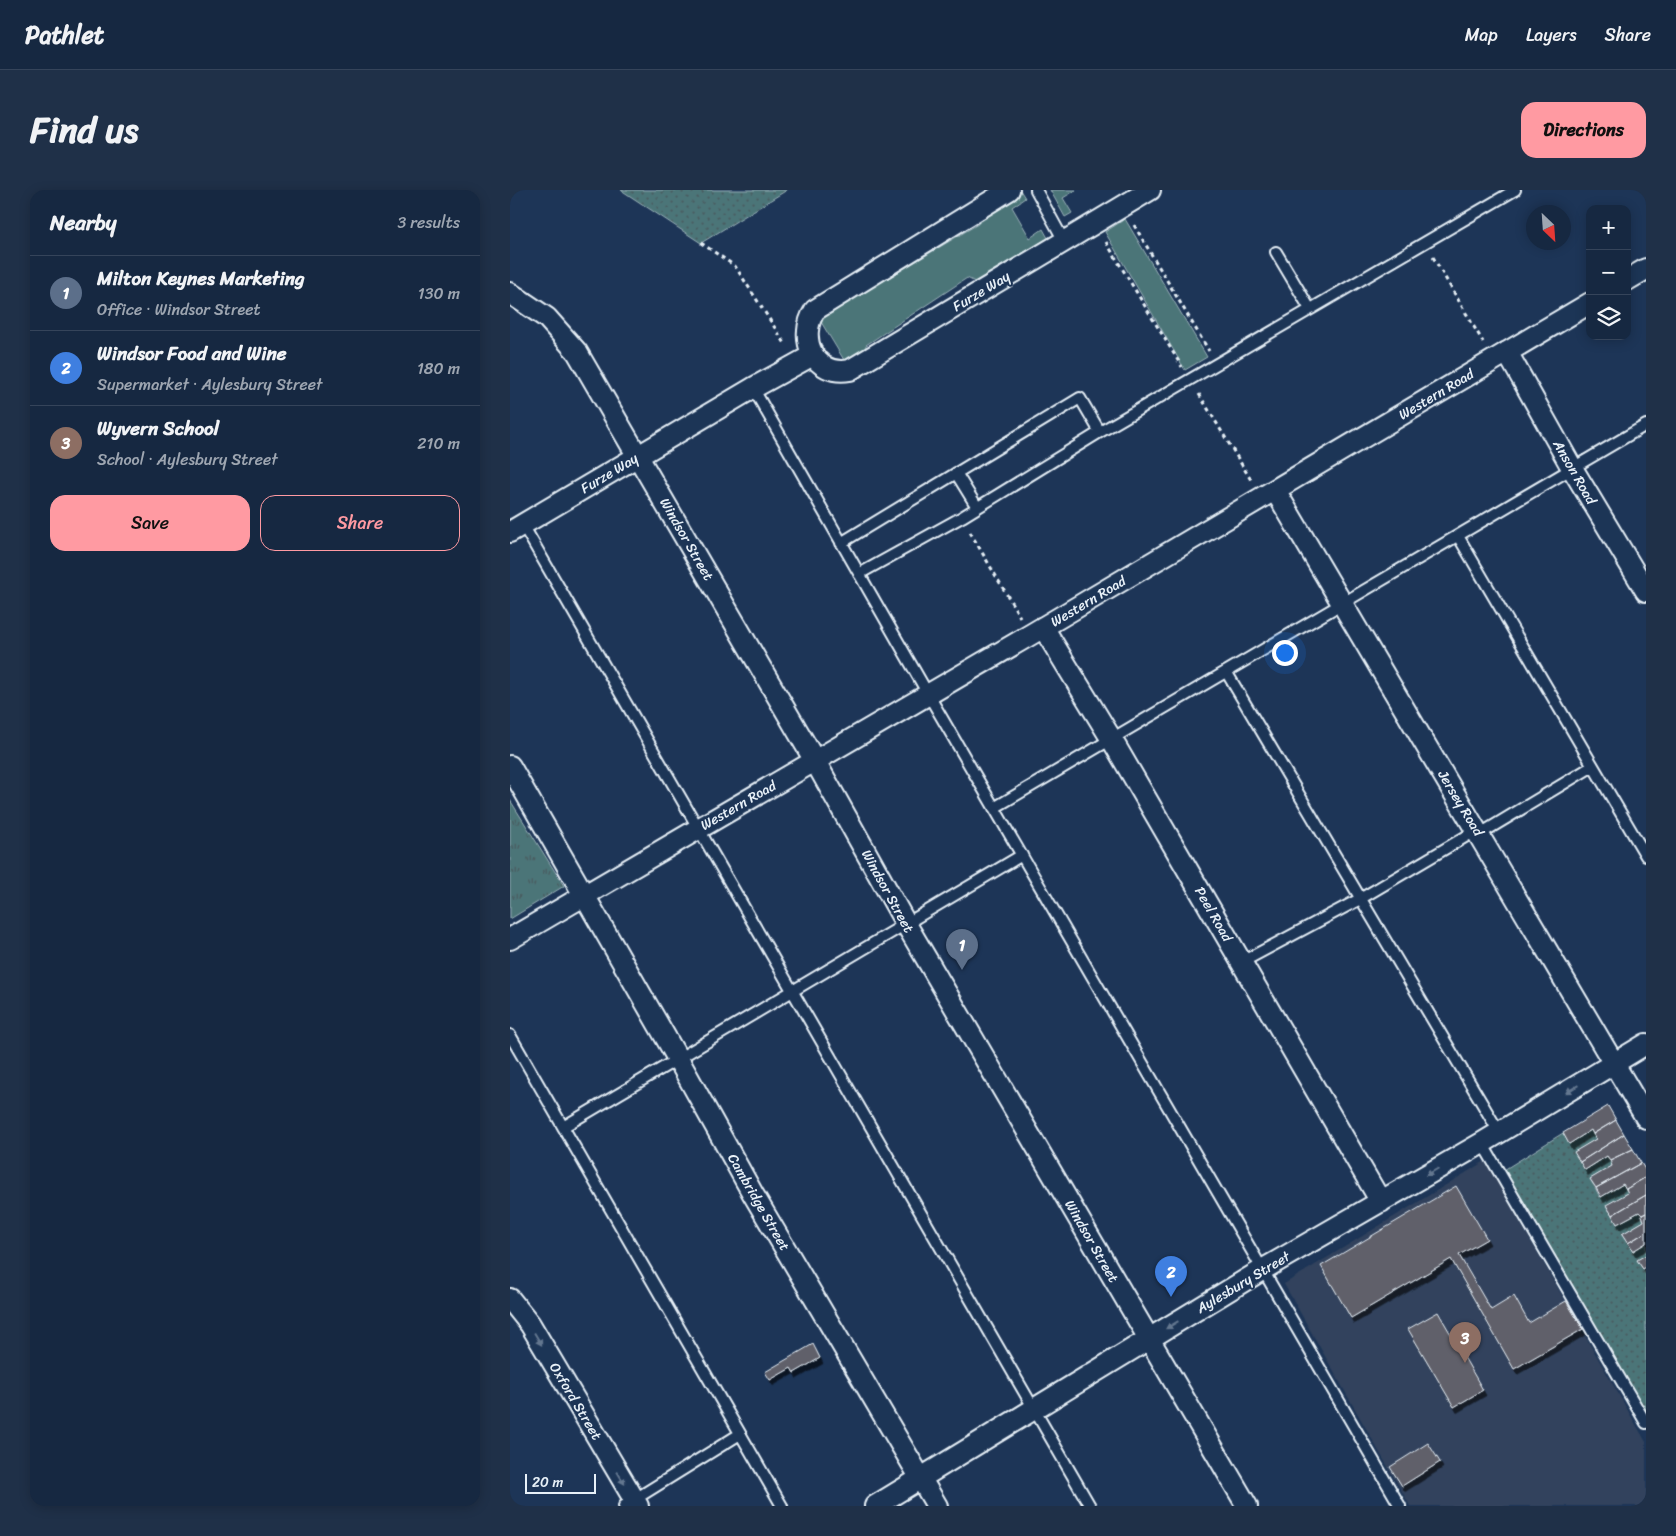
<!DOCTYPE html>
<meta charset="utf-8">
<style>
body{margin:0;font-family:Sriracha,sans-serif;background:#1f3048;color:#f1f3f6}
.controls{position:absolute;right:15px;top:15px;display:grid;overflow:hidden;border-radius:10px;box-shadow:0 2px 12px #0003}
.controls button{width:45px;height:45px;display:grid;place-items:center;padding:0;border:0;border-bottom:1px solid #35445a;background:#162841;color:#f1f3f6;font:25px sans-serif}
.compass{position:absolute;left:1016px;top:15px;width:45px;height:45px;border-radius:50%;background:#162841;box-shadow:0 2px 12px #0003;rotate:155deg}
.scale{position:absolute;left:15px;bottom:12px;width:71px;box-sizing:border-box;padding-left:5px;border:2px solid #e8f1f8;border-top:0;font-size:14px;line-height:18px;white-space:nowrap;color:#e8f1f8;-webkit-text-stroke:4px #1d3557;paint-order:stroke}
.you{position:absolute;left:774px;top:462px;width:18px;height:18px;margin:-12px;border:4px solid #fff;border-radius:50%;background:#1a73e8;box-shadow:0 0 0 8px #1a73e833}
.badge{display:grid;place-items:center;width:32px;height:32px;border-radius:50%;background:#ff9aa2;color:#fff;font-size:16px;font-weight:700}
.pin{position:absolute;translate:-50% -41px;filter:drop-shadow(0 1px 2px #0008)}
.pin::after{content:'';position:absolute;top:26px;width:18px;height:15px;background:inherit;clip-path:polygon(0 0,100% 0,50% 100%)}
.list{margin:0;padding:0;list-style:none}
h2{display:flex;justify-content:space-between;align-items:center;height:65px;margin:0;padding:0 20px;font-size:21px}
h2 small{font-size:16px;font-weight:400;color:#9ea6b1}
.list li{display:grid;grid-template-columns:32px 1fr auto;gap:15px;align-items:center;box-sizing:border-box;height:75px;padding:0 20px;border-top:1px solid #35445a}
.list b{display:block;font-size:19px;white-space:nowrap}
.list p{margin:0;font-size:16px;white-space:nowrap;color:#9ea6b1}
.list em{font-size:16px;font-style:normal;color:#9ea6b1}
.actions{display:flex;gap:10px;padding:15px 20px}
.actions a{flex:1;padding:11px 0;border:1px solid #ff9aa2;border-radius:15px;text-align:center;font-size:18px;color:#ff9aa2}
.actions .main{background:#ff9aa2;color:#111}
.icon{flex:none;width:28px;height:28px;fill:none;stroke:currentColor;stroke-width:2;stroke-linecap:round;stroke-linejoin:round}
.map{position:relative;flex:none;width:1136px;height:1316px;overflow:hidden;border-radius:15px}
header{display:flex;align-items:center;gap:30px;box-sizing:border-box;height:70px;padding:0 25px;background:#162841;border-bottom:1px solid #35445a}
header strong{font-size:24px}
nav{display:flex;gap:28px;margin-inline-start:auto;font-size:18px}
.intro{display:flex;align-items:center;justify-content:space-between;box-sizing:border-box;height:120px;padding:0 30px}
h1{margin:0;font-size:35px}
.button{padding:12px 22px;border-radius:15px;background:#ff9aa2;color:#111;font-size:18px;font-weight:700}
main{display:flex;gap:30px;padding:0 30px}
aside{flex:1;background:#162841;border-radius:15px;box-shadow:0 2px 12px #0003}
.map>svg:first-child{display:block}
.built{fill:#31425d}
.grass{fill:#4c7478;stroke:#9ab2b8}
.park{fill:url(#park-tufts);stroke:#9ab2b8}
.garden{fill:url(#garden-dots);stroke:#9ab2b8}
.building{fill:#61606b;stroke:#e8f1f8;filter:url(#shadow)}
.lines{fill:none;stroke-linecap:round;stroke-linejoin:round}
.service-casing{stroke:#e8f1f8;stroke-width:14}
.minor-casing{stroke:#e8f1f8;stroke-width:24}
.path{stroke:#e8f1f8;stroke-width:3;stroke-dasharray:4 4;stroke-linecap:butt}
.service{stroke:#1d3557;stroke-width:10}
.minor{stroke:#1d3557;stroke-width:20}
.oneway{fill:#64778f}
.labels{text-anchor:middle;stroke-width:4;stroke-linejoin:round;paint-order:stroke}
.street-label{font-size:14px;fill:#e8f1f8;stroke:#1d3557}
</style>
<header>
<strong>Pathlet</strong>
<nav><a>Map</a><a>Layers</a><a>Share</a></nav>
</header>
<div class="intro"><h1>Find us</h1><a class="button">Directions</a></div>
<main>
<aside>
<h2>Nearby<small>3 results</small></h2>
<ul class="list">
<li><span class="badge" style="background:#5c6f8a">1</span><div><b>Milton Keynes Marketing</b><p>Office · Windsor Street</p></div><em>130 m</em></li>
<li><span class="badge" style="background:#3f7fe0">2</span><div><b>Windsor Food and Wine</b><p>Supermarket · Aylesbury Street</p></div><em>180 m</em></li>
<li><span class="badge" style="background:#8d6e63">3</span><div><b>Wyvern School</b><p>School · Aylesbury Street</p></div><em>210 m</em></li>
</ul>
<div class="actions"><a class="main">Save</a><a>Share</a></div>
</aside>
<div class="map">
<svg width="1136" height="1316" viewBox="0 0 1136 1316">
<defs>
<pattern id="park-tufts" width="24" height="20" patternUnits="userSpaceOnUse" patternTransform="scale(1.25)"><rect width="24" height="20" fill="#4c7478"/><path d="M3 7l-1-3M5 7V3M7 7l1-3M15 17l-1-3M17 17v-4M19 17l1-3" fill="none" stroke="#495c5f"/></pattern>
<pattern id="garden-dots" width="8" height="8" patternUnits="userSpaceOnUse" patternTransform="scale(1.25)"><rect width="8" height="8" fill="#4c7478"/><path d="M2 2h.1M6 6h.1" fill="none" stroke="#495c5f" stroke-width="1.8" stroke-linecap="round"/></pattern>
<filter id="shadow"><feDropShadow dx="3" dy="5.5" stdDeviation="0" flood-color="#0009"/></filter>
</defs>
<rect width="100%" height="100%" fill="#1d3557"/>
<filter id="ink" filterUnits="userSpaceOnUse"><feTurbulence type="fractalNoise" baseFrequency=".02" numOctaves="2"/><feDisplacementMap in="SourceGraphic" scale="10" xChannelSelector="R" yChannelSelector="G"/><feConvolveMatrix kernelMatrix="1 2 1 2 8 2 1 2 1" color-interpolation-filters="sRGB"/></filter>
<g filter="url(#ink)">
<path class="built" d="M 975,971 L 1136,1252 L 1136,1316 L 900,1316 L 774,1094 Z"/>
<path class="grass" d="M 510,0 L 515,8 L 502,17 L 520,48 L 533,39 L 538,48 L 465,92 L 457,88 L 356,155 L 355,162 L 338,171 L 334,170 L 311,132 L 313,126 L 359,90 L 370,93 L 468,34 L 471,24 Z
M 540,0 L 566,0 L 553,8 L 562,23 L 555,27 Z
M 615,29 L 697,167 L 675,180 L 595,42 Z"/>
<path class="park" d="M 0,610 L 54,696 L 0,729 Z"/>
<path class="garden" d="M 111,0 L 277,0 L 191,53 Z
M 1081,940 L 1086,949 L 1065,962 L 1075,980 L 1097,966 L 1102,976 L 1080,989 L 1090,1007 L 1113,994 L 1118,1003 L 1096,1016 L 1107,1033 L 1129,1022 L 1134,1031 L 1112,1044 L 1123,1061 L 1136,1053 L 1136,1065 L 1127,1070 L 1136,1084 L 1136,1232 L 989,983 L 1053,943 L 1059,954 Z"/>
<path class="building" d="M 1098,916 L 1106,930 L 1083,944 L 1081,940 L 1059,954 L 1053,943 Z
M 1106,930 L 1114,944 L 1070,972 L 1064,962 L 1086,949 L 1083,944 Z
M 1114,944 L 1123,959 L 1100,970 L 1097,966 L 1075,980 L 1070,972 Z
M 1123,959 L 1131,973 L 1086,998 L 1080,989 L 1102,976 L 1100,970 Z
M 1131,973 L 1136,981 L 1136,987 L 1116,999 L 1113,994 L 1091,1007 L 1086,998 Z
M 1136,987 L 1136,1005 L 1102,1025 L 1096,1015 L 1118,1003 L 1116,999 Z
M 946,996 L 977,1049 L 949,1065 L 981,1120 L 1004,1106 L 1019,1133 L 1056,1111 L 1073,1139 L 1004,1179 L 941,1069 L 841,1128 L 811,1076 Z
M 1136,1005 L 1136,1023 L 1132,1025 L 1129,1022 L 1107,1034 L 1102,1025 Z
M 1136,1023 L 1136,1042 L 1118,1053 L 1112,1044 L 1134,1031 L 1132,1025 Z
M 1136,1042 L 1136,1053 L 1123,1061 L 1118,1053 Z
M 1136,1065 L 1136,1077 L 1133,1079 L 1127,1070 Z
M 928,1122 L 973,1200 L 944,1217 L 898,1139 Z
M 303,1154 L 310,1168 L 284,1183 L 281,1178 L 260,1190 L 255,1182 Z
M 918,1253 L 930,1272 L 892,1296 L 880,1277 Z"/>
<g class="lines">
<g class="service-casing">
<path id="service" d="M 526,0 L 554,51
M 766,62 L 800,119
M 243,198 L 418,504 L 890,1316
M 446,283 L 467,317
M 13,335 L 580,1316
M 948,346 L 1136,666
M 331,353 L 570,208 L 590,242
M 349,384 L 452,327 L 590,242 L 1005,0
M 717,483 L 989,942
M 484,618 L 1136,235
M 970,644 L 1083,576
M 732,772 L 850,709 L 967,640
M 0,845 L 272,1316
M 53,937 L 512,665
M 972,953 L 1136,1233
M 114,1316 L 230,1244"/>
</g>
<g class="minor-casing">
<path id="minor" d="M 499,0 L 305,120 C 287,148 304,187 340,180 L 640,0
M 1117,90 L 1136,79
M 0,103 L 37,128 L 67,162 L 305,571 L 396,734 L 737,1316
M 997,162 L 1062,278 L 1136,401
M 765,300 L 1136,928
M 0,342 L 243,198 L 303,165
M 533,437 L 602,550 L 871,1012
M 0,576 L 168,869 L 243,1004 L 427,1316
M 0,749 L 520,445 L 1080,113
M 0,1109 L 20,1134 L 128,1316
M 365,1316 L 752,1080 L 972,953 L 1136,854"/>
</g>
<path class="path" d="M 624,35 L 699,161
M 596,52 L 672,177
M 191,53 L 225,76 L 276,155
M 923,67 L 973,152
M 689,204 L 741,290
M 460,342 L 510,427"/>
<use href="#service" class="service"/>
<use href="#minor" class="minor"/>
</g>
<defs><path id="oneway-solid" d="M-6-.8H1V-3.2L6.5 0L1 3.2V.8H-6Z" transform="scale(1.25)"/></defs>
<g class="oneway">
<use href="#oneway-solid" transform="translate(1062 899) rotate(149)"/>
<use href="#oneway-solid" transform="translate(922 982) rotate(150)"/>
<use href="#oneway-solid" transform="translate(662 1135) rotate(149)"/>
<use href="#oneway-solid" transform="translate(28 1149) rotate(59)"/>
<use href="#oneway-solid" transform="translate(111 1288) rotate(59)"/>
</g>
</g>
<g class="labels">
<g class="street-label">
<text transform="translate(471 101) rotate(-31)" y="5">Furze Way</text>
<text transform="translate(926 204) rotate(-31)" y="5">Western Road</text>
<text transform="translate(1065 282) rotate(60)" y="5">Anson Road</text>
<text transform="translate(99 283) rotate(-31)" y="5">Furze Way</text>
<text transform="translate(177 349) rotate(60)" y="5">Windsor Street</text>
<text transform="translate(578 411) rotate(-31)" y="5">Western Road</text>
<text transform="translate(951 613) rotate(59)" y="5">Jersey Road</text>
<text transform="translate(228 615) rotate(-30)" y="5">Western Road</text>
<text transform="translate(378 701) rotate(61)" y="5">Windsor Street</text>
<text transform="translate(704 724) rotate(60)" y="5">Peel Road</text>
<text transform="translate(249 1012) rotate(60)" y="5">Cambridge Street</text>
<text transform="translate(582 1051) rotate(60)" y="5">Windsor Street</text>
<text transform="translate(733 1092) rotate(-31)" y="5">Aylesbury Street</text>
<text transform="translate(66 1211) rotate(59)" y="5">Oxford Street</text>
</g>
</g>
</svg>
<div class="controls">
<button>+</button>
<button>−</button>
<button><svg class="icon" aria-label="layers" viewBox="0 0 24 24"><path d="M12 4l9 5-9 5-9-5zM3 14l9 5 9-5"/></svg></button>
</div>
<svg class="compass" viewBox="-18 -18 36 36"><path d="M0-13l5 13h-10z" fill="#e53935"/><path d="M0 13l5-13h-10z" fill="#9ea6b1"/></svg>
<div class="scale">20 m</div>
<div class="you"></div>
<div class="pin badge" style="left:452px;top:780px;background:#5c6f8a">1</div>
<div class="pin badge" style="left:661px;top:1107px;background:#3f7fe0">2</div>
<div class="pin badge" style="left:955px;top:1173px;background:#8d6e63">3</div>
</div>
</main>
